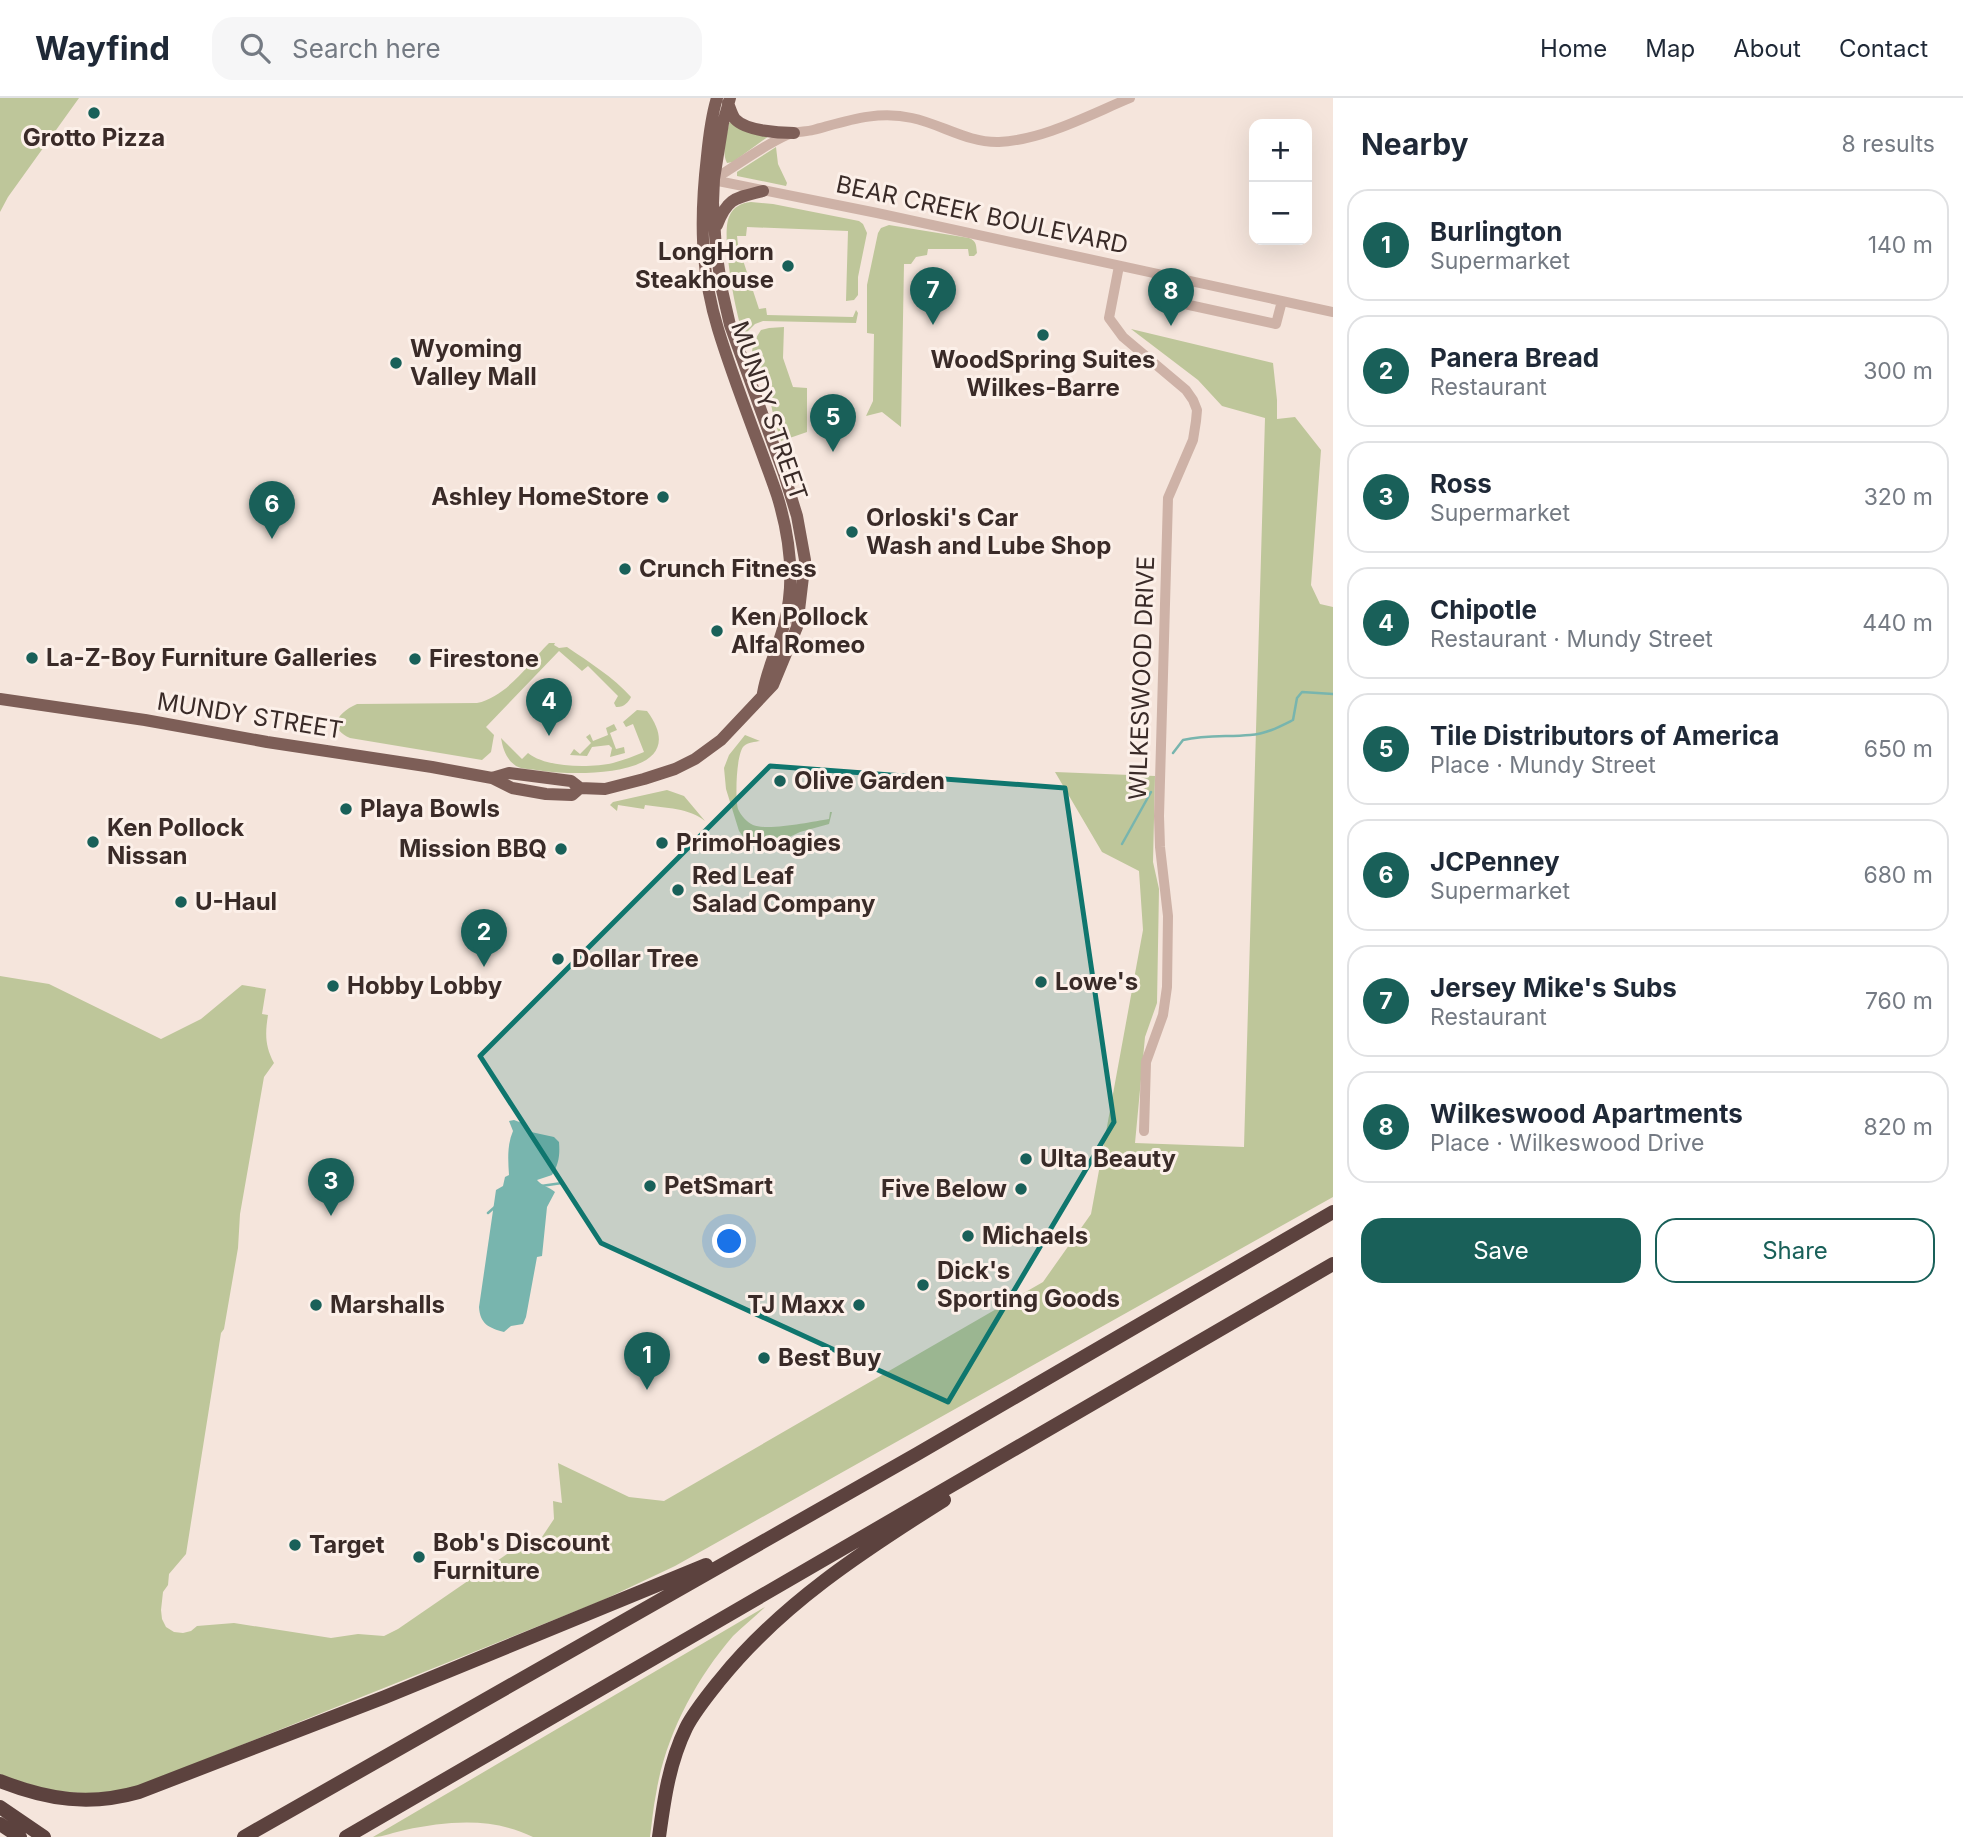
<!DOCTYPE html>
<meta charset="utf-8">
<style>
body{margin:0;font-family:Inter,sans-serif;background:#f6f6f7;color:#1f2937}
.controls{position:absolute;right:21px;top:21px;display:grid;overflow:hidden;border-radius:14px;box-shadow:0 7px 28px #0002}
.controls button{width:63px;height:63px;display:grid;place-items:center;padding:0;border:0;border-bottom:2px solid #e0e1e3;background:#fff;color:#1f2937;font:35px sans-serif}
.you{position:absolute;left:730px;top:1144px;width:24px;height:24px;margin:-18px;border:5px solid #fff;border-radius:50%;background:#1a73e8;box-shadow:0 0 0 10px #1a73e833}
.badge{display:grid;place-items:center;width:46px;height:46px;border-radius:50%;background:#196059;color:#fff;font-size:23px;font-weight:700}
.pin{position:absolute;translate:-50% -58px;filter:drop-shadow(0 2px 4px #0008)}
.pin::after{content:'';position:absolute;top:37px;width:24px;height:21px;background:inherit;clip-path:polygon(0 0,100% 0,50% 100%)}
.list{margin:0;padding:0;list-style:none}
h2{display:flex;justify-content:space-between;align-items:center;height:91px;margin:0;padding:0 28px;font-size:30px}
h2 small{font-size:23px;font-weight:400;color:#747a83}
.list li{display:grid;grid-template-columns:46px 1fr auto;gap:21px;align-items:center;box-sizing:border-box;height:112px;margin:0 14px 14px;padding:0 14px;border:2px solid #e0e1e3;border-radius:21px}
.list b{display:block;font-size:26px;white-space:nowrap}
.list p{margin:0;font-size:23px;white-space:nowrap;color:#747a83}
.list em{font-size:23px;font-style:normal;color:#747a83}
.actions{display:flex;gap:14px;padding:21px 28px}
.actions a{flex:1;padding:16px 0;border:2px solid #196059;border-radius:21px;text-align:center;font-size:24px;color:#196059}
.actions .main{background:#196059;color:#fff}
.icon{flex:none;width:38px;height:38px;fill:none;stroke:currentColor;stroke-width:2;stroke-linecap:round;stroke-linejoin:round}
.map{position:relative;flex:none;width:1333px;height:1739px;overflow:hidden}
header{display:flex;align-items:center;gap:42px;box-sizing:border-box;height:98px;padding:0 35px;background:#fff;border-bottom:2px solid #e0e1e3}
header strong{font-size:33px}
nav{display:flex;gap:38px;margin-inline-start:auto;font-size:24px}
.search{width:490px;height:63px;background:#f6f6f7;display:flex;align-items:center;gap:18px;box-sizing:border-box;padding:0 24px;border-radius:21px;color:#747a83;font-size:26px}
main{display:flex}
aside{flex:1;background:#fff}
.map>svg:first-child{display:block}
.green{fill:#bec69a}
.water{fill:#78b5ae}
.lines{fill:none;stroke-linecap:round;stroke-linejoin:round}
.stream{stroke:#78b5ae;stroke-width:2.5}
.minor{stroke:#ceb2a7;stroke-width:10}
.major{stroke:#7d5e57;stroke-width:12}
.highway{stroke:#5c423e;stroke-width:14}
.marked{fill:#0f766e;fill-opacity:0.2;stroke:#0f766e;stroke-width:5;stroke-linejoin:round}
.poi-dot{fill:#196059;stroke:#fcf0e9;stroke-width:2.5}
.labels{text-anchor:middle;stroke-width:6;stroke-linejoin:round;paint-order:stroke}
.poi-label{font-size:24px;font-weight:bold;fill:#3a2b28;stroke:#fcf0e9;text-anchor:start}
.street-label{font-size:24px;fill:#3a2b28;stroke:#fcf0e9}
</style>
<header>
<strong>Wayfind</strong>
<div class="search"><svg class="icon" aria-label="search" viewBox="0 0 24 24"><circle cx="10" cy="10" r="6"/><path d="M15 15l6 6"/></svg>Search here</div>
<nav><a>Home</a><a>Map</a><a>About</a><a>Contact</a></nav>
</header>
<main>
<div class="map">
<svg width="1333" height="1739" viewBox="0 0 1333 1739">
<rect width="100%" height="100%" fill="#f5e5dc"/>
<path class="green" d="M 0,0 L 79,0 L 8,99 L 0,114 Z
M 731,24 L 769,38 L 733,64 L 727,65 C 721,54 727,37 729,25 Z
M 776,49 L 778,66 L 787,85 L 786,88 L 737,78 L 737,74 Z
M 751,104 L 773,106 L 859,123 L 863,126 L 867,135 L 858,179 L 858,197 L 854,202 L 846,203 L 848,133 L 747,129 L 746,138 L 737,138 L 738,147 L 759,211 L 766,210 L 767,217 L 853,219 L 856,212 L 858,215 L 856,225 L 763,223 L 755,226 L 746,235 L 743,235 C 735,215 721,137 729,119 C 733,109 741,105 751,104 Z
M 889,127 L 969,140 C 977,143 976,148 977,155 L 974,158 L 969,158 L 968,151 L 928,151 L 927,157 L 916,159 L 911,166 L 904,166 L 901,329 L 882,314 L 866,318 L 873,303 L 874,236 L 867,235 L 867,187 L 878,135 L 881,130 Z
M 784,229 L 783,260 L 793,289 L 807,290 L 807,334 L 781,343 L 774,321 L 770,301 L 752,253 L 754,243 L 761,232 L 769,230 Z
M 1131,231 L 1273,265 L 1277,302 L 1277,321 L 1295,319 L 1321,352 L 1311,487 L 1320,506 L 1333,509 L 1333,1099 L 675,1468 L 601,1503 L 134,1690 C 84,1700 47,1695 0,1676 L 0,878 L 49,886 L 161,941 L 201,921 L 242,887 L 266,891 L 262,916 L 268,917 C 265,936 265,948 274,965 L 264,979 L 240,1116 L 238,1150 L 224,1231 L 221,1235 L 186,1456 L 169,1476 L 168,1487 L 163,1494 L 161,1512 L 162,1521 L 166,1529 L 174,1534 L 183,1535 L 191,1533 L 197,1528 L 234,1525 L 331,1540 L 358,1536 L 384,1538 L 398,1531 L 523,1445 L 536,1448 L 554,1421 L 553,1403 L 562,1405 L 558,1365 L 629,1399 L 664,1403 L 1043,1184 L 1091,1116 L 1143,832 L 1139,773 L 1102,754 L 1055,674 L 1155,678 L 1153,764 L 1159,791 L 1157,905 L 1145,939 L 1135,1045 L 1244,1049 L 1265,320 L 1222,308 L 1198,282 Z
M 549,545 L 555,545 L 554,547 L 559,550 L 567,549 C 589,564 613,579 631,599 C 629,604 623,610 616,609 L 614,605 L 618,598 L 588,568 L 582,573 L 559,553 L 486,629 L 494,637 L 491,654 L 482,662 L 350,640 C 326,629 339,614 357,606 L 477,605 C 508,598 528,566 549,545 Z
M 637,612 L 647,613 C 696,679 580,678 543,673 C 535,671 523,672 516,668 C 506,661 503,651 501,640 L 522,661 L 528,655 C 546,670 591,670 613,665 C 624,662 634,658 644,654 L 633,626 L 626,629 L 623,624 Z
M 614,626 L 617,632 L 610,635 L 616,651 L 624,649 L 625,655 L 610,659 L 612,650 L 609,647 L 592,649 L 587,658 L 570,657 L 574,651 L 580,656 L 591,645 L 586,639 L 590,636 L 593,643 L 608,637 L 606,630 Z
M 745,637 L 760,643 C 755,644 748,644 744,648 C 736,655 735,701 738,711 C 741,718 747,724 753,727 C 768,733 811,724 829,721 L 830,714 L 832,714 L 829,726 L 800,734 L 773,747 L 765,749 L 747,744 L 739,733 L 726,691 L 724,670 L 729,657 Z
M 667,692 L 684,698 L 705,723 C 690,710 665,710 645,707 L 644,711 L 618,707 L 617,713 L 610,707 L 613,704 Z
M 765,1509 C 755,1519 743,1528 733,1538 C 695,1582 665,1639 656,1696 C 653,1710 652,1725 650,1739 L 533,1739 C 492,1719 449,1723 405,1732 C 394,1734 384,1739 373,1739 Z"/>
<path class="water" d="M 514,1022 L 522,1025 L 523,1028 L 529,1031 L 531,1034 L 554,1039 L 559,1044 C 560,1057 559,1066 552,1077 L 537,1082 C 542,1088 549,1089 555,1094 L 547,1109 L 542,1158 L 537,1159 L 526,1219 L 523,1226 L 511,1228 L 504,1234 C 489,1230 480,1226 479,1209 L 496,1092 L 503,1088 L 505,1079 L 509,1077 C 508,1062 507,1047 513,1033 L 509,1023 Z"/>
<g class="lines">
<path class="stream" d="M 1173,655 L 1183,642 C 1206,637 1227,639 1250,637 C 1266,636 1279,629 1293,622 L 1297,600 L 1302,594 L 1333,596
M 1122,746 L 1151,694
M 541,1088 L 562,1085
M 488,1115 L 496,1108"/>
<path class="minor" d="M 708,81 L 877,115 L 1333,214
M 714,81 C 738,67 762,48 787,37 C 795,33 805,34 813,32 C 847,23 877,12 912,20 C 941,26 968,45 999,44 C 1043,42 1089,17 1130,0
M 1119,168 L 1109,220 L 1123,239 L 1186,292 L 1193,302 L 1197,312 L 1196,323 L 1193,342 L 1168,400 L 1159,718 L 1160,749 L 1168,818 L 1167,889 L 1163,917 L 1146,964 L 1144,1033
M 1184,182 L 1180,205 L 1276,226 L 1282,203"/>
<path class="major" d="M 717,0 C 711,19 709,38 707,58 C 700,118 700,172 718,231 C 735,287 758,342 777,397 C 790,439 796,483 784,527 C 778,550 767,571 763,595
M 728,5 C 730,10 732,17 735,21 C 746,33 779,35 794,35
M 717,127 C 728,99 736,100 763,93
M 0,601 L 145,622 L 267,644 L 432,669 L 492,680 L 512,690 L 546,696 L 572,697 L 580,690
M 492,680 L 509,675 L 571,683 L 580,690 L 605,691 L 644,681 L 675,671 L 695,661 L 721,642 L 773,587 L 797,529 L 805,462 L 797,418 L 784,376 L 730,227 L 722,192 L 716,152 L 713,105 L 714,81 L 723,25 L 730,0"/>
<path class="highway" d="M 0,1683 C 48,1702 90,1708 139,1694 L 385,1599 L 706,1467
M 0,1709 L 44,1739
M 0,1726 L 20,1739
M 244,1739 L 917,1356 L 1333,1114
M 346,1739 L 1333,1166
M 659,1739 C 664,1702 669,1665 686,1630 C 694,1614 708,1597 720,1582 C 780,1507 863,1453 944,1402"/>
</g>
<path class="marked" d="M 770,668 L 1065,690 L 1114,1024 L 948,1304 L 601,1145 L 480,958 Z"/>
<g class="poi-dot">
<circle cx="94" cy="15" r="7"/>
<circle cx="788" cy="168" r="7"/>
<circle cx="1043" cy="237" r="7"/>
<circle cx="396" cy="265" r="7"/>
<circle cx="663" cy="399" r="7"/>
<circle cx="852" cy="434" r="7"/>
<circle cx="625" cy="471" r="7"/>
<circle cx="717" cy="533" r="7"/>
<circle cx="32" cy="560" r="7"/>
<circle cx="415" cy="561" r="7"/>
<circle cx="780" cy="683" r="7"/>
<circle cx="346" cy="711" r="7"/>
<circle cx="93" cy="744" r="7"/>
<circle cx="662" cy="745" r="7"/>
<circle cx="561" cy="751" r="7"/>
<circle cx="678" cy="792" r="7"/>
<circle cx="181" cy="804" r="7"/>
<circle cx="558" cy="861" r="7"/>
<circle cx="1041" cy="884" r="7"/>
<circle cx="333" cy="888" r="7"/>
<circle cx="1026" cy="1061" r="7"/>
<circle cx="650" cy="1088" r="7"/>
<circle cx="1021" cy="1091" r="7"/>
<circle cx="968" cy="1138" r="7"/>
<circle cx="923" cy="1187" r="7"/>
<circle cx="316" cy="1207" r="7"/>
<circle cx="859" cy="1207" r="7"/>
<circle cx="764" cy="1260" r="7"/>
<circle cx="295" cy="1447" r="7"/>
<circle cx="419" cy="1459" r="7"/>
</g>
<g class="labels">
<g class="poi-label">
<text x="94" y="48" text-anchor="middle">Grotto Pizza</text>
<text x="774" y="162" text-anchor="end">LongHorn<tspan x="774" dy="28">Steakhouse</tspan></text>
<text x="410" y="259">Wyoming<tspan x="410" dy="28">Valley Mall</tspan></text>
<text x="1043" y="270" text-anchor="middle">WoodSpring Suites<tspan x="1043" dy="28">Wilkes-Barre</tspan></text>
<text x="649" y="407" text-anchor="end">Ashley HomeStore</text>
<text x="866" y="428">Orloski's Car<tspan x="866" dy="28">Wash and Lube Shop</tspan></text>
<text x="639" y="479">Crunch Fitness</text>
<text x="731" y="527">Ken Pollock<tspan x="731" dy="28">Alfa Romeo</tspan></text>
<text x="46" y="568">La-Z-Boy Furniture Galleries</text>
<text x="429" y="569">Firestone</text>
<text x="794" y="691">Olive Garden</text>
<text x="360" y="719">Playa Bowls</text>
<text x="107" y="738">Ken Pollock<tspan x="107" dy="28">Nissan</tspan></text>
<text x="676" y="753">PrimoHoagies</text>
<text x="547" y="759" text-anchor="end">Mission BBQ</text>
<text x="692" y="786">Red Leaf<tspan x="692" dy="28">Salad Company</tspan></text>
<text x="195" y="812">U-Haul</text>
<text x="572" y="869">Dollar Tree</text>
<text x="1055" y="892">Lowe's</text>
<text x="347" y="896">Hobby Lobby</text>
<text x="1040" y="1069">Ulta Beauty</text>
<text x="664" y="1096">PetSmart</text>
<text x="1007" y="1099" text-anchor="end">Five Below</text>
<text x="982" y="1146">Michaels</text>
<text x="937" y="1181">Dick's<tspan x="937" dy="28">Sporting Goods</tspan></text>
<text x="330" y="1215">Marshalls</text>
<text x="845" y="1215" text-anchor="end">TJ Maxx</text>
<text x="778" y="1268">Best Buy</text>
<text x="433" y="1453">Bob's Discount<tspan x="433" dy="28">Furniture</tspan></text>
<text x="309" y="1455">Target</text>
</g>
<g class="street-label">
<text transform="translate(982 117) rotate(12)" y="8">BEAR CREEK BOULEVARD</text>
<text transform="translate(769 313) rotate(71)" y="8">MUNDY STREET</text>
<text transform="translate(1142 580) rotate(-88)" y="8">WILKESWOOD DRIVE</text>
<text transform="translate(250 618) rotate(9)" y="8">MUNDY STREET</text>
</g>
</g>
</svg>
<div class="controls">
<button>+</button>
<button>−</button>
</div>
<div class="you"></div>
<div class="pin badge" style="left:647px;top:1292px">1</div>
<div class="pin badge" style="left:484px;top:869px">2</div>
<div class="pin badge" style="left:331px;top:1118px">3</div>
<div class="pin badge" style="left:549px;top:638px">4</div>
<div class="pin badge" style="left:833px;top:354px">5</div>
<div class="pin badge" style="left:272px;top:441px">6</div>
<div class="pin badge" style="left:933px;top:227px">7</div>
<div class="pin badge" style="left:1171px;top:228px">8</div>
</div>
<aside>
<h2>Nearby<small>8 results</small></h2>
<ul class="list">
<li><span class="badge">1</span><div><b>Burlington</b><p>Supermarket</p></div><em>140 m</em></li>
<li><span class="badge">2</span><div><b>Panera Bread</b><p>Restaurant</p></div><em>300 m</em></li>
<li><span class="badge">3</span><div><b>Ross</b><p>Supermarket</p></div><em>320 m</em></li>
<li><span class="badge">4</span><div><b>Chipotle</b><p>Restaurant · Mundy Street</p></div><em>440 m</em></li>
<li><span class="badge">5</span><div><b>Tile Distributors of America</b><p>Place · Mundy Street</p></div><em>650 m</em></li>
<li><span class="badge">6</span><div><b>JCPenney</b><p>Supermarket</p></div><em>680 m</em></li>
<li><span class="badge">7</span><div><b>Jersey Mike's Subs</b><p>Restaurant</p></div><em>760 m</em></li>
<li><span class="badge">8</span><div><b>Wilkeswood Apartments</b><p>Place · Wilkeswood Drive</p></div><em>820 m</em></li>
</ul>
<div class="actions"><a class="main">Save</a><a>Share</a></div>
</aside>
</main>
